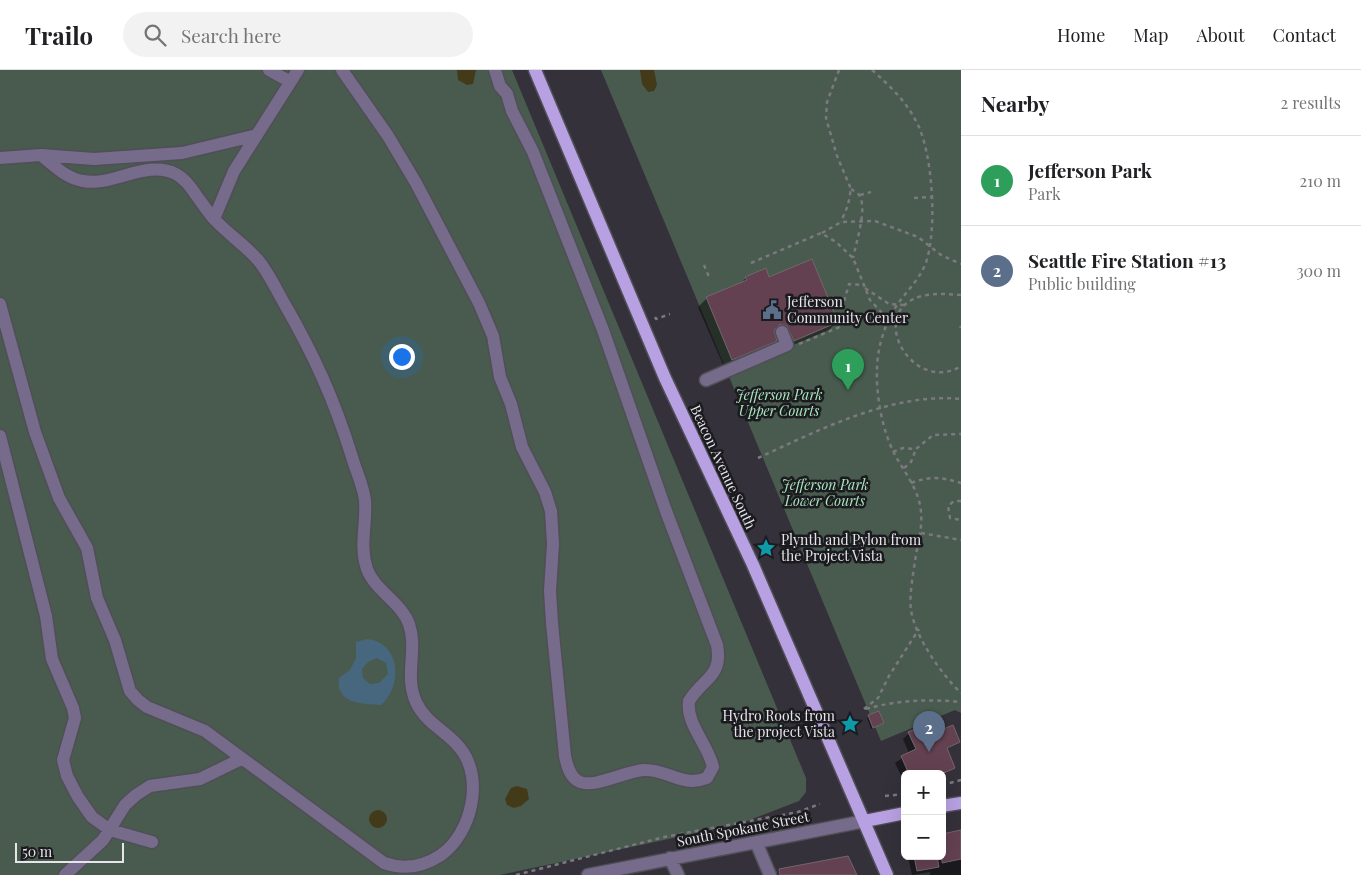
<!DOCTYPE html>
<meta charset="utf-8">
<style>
body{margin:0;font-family:"Playfair Display",serif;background:#f2f2f2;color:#202124}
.controls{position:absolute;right:15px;bottom:15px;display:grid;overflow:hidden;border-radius:8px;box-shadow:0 5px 20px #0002}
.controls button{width:45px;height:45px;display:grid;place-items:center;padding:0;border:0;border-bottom:1px solid #e0e0e0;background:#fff;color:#202124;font:25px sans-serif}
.scale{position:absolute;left:15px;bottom:12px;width:109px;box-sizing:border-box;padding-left:5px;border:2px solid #e6e5ea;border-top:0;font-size:14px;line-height:18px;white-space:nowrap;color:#e6e5ea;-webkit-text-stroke:4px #1b1a1e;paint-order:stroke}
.you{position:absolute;left:401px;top:286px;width:18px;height:18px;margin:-12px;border:4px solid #fff;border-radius:50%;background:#1a73e8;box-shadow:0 0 0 8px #1a73e833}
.badge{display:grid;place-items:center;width:32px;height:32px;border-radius:50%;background:#b45309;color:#fff;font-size:16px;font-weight:700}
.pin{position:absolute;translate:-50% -41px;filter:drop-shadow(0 1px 2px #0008)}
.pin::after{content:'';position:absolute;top:26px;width:18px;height:15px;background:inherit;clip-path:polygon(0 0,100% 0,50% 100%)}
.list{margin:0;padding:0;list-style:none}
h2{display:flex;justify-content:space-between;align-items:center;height:65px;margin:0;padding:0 20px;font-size:21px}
h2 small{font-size:16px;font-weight:400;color:#757577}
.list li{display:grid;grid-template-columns:32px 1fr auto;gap:15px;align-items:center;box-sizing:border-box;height:90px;padding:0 20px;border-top:1px solid #e0e0e0}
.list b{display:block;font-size:19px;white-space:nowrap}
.list p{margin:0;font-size:16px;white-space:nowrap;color:#757577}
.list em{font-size:16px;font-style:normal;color:#757577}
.icon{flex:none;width:28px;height:28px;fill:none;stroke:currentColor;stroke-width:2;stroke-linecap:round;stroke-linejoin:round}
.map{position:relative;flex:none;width:961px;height:805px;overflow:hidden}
header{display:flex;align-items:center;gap:30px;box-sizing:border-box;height:70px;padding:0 25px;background:#fff;border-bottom:1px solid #e0e0e0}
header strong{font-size:24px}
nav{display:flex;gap:28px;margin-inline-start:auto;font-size:18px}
.search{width:350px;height:45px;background:#f2f2f2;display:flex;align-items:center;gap:12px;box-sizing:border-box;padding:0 18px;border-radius:28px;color:#757577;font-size:19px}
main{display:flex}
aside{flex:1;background:#fff}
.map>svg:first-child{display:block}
.green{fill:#485b4e}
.sand{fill:#433a1a}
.water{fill:#46677e;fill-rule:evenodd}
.shadow{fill:#0007}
.building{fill:#634150;stroke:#72676c}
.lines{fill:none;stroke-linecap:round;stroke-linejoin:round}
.minor-casing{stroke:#504e56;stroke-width:15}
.major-casing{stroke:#504e56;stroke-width:15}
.path{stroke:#7b7980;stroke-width:2.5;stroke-dasharray:4 4;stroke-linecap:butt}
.minor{stroke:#766b8b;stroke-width:12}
.major{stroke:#b8a1e2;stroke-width:12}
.labels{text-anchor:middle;stroke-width:5;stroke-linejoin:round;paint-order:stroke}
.poi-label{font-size:14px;fill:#e6e5ea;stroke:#1b1a1e;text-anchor:start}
.park-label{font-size:14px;font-style:italic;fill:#a9e7bf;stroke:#1b1a1e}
.street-label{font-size:14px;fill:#e6e5ea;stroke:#1b1a1e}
</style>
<header>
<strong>Trailo</strong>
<div class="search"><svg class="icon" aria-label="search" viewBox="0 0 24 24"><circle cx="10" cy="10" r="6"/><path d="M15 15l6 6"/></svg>Search here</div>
<nav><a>Home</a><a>Map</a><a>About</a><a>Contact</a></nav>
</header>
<main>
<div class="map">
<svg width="961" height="805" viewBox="0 0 961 805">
<rect width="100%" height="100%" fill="#34313a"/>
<path class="green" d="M 0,0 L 512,0 L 806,708 L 806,722 L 799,731 L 739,754 L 500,805 L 0,805 Z
M 601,0 L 961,0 L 961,643 L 955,640 L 881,671 Z"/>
<path class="sand" d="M 457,0 L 476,0 L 473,14 L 467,15 L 458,10 Z
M 640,0 L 654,0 L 657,15 L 654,21 L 648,22 L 642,14 Z
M 517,716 L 527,719 L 529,729 L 521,736 L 514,738 L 507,735 L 505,729 L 511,718 Z
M369 749a9 9 0 1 1 18 0a9 9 0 1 1-18 0Z"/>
<path class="water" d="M 367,569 C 401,572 403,617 381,635 C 363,634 335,634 339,608 L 350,600 L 356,588 L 356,572 ZM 377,588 L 386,593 L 388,604 L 379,613 L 370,614 L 363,608 L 362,599 L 368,592 Z"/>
<path class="shadow" d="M 746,208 L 768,209 L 837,252 L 829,260 L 786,278 L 779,264 L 773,263 L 775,270 L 767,279 L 724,297 L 698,237 L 707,228 L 740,214 Z
M 878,642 L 882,653 L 871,659 L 867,648 Z
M 909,663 L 959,671 L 946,680 L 954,698 L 942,706 L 942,704 L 905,704 L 905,714 L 895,693 L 909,683 L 903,669 Z
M 961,761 L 961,805 L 930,805 L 930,802 L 912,805 L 908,786 L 942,786 Z"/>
<path class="building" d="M 812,189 L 838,252 L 794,271 L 787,256 L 780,254 L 774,260 L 777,271 L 732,290 L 706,227 L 747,210 L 745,207 L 766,198 L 769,207 Z
M 879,641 L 884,653 L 873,658 L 868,645 Z
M 928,654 L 932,664 L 953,655 L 960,672 L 947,678 L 955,698 L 942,704 L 909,704 L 901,686 L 916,679 L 908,662 Z
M 961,760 L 961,789 L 942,793 L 942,764 Z
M 848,786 L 857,805 L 780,805 L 779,799 Z
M 914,786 L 937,786 L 939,797 L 917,801 Z"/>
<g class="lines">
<g class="minor-casing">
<path id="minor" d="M 269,0 L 289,11
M 342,0 L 388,66 L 416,113 L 479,233 L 493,266 L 500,307 L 511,334 L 522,377 L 545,422 L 551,441 L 553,474 L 550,521 L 552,553 L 565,686 C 567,696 570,708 580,712 C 596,718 625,701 644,700 C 668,699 682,718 707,708 L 713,697 C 708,674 686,655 689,631 C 703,608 723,607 717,575 L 666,441 L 603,260 L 533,82 L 512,41 L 507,24 L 500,16 L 495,0
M 41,85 L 94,89 L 182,83 L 257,65
M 0,88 L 41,85 C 54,96 66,108 83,111 C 113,117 146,89 176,104 C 185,109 191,117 196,125 C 202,133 208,142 214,149 C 228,164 245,175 258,190 C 268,202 276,219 284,233 C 314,285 334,329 352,387 C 356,401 363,415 365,430 C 367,454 359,475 367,499 C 375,521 401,532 409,554 C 418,580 404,605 416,632 C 426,654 447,661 460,678 C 485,709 471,764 441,785 C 423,797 404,800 384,793 L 205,661 L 147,637 L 138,630 L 130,621 L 115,570 L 97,528 L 87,478 L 59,428 L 35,362 L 0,234
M 214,149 L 234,101 L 298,0
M 706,310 L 787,275 L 782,262
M 0,366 L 46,546 L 52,589 L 73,638 L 75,648 L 63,690 L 67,706 L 78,727 L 92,747 L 110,760 L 152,772
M 756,772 L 770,805
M 670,788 L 678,805
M 65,805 L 103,770 L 125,735 L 136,725 L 150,716 L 200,709 L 241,689
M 588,805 L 865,751"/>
</g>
<g class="major-casing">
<path id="major" d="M 535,0 L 665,308 L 753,495 L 887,805
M 942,736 L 961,733
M 865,751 L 905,743"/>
</g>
<path class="path" d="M 839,0 L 827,32 L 826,48 L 837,86 L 851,119 L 848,135 L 841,152
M 872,0 C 889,15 905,30 916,51 C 933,81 938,163 925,195 C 918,211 906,222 897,235 C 885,253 877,278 877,300 C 876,325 882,358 893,381 C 902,399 916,415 920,435 C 924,455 918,471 915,491 C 913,505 909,526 911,540 C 915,567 942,605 961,623
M 851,119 C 854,121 859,123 860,127 C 867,140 856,173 853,188
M 860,125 L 871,122
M 914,128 L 932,127
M 822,163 L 841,152 L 875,151 L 918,167 L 941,185 L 961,194
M 751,193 L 821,163 L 836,172 L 853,188 L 870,230 L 895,257
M 704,195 L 709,207
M 865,218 L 889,234 L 906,235
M 961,225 C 948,224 935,223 922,226 C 864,241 913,326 961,296
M 655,247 L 656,249 L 670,244
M 960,256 L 961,258
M 799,274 L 842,256 L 841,242 L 849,214 L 862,215
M 893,382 L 903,378 L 916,379 L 933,365 L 961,364
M 758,388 C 819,360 893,322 961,329
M 904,398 L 911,392 L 916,379
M 911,413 C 929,406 942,407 961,413
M 961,431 L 954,431 L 948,436 L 950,448 L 961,450
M 921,463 L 961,470
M 864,639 L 878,628 L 889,606 L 919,559
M 866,639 C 897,630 929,629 961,632
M 942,715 L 961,710
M 885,726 L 905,724
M 516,805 L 664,767 L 798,742 L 820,734"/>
<use href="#minor" class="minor"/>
<use href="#major" class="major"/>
</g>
<defs>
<g id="civic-bare" transform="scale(1.5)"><path d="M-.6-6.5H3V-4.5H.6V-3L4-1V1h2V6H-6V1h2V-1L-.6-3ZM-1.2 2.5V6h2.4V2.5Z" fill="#5c6f8a" stroke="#1b1a1e" stroke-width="2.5" paint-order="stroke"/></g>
<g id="sight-bare" transform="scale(1.5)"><path d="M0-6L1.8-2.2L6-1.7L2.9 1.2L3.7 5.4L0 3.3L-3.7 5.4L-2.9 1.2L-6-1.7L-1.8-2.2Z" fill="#0f9aa8" stroke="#1b1a1e" stroke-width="2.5" paint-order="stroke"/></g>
</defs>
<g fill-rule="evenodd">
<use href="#civic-bare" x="772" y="240"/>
<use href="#sight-bare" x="766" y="478"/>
<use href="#sight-bare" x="850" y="654"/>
</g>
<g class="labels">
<g class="poi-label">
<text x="787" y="237">Jefferson<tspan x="787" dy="16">Community Center</tspan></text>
<text x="781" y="475">Plynth and Pylon from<tspan x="781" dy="16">the Project Vista</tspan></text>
<text x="835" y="651" text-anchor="end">Hydro Roots from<tspan x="835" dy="16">the project Vista</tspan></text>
</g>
<g class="park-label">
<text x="779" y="330">Jefferson Park<tspan x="779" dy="16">Upper Courts</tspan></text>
<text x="825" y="420">Jefferson Park<tspan x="825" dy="16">Lower Courts</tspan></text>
</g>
<g class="street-label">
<text transform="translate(723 397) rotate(65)" y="5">Beacon Avenue South</text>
<text transform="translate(743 759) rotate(-11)" y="5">South Spokane Street</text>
</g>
</g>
</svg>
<div class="controls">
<button>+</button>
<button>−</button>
</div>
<div class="scale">50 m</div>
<div class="you"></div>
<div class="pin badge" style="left:848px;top:320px;background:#2e9e5b">1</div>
<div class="pin badge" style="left:929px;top:682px;background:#5c6f8a">2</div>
</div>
<aside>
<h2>Nearby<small>2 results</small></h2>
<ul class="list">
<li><span class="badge" style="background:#2e9e5b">1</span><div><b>Jefferson Park</b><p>Park</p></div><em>210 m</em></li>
<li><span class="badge" style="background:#5c6f8a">2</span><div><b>Seattle Fire Station #13</b><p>Public building</p></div><em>300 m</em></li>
</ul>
</aside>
</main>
